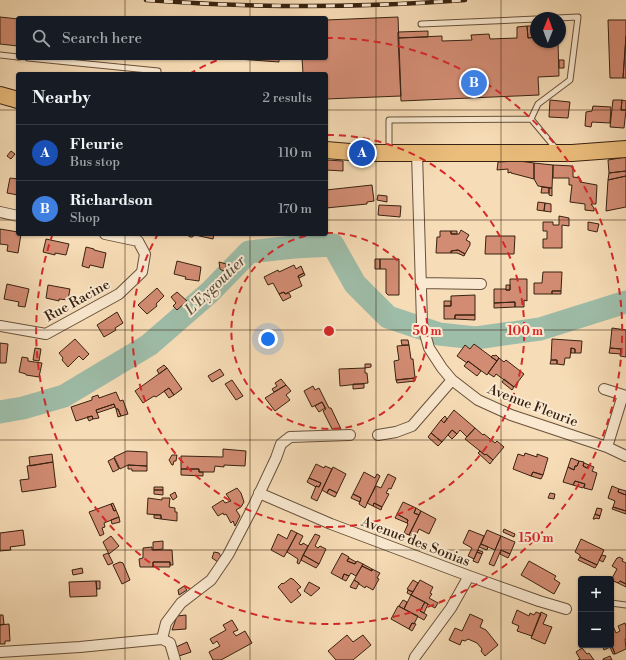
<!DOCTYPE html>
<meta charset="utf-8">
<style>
body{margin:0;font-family:"Libre Bodoni",serif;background:#242831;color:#f1f3f6}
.controls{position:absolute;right:12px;bottom:12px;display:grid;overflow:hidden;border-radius:4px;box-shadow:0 1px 3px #0004}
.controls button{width:36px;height:36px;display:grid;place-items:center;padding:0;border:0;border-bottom:1px solid #363941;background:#171b24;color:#f1f3f6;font:20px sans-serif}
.compass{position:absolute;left:530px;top:12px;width:36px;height:36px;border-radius:50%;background:#171b24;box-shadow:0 1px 3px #0004;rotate:1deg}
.you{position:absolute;left:268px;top:339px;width:14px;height:14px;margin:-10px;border:3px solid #fff;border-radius:50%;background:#1a73e8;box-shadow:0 0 0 6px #1a73e833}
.badge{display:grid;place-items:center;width:26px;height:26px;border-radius:50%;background:#1a73e8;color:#fff;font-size:13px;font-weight:700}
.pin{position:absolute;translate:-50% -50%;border:2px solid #fff;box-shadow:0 1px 4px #0006}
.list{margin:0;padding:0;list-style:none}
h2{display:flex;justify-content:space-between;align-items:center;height:52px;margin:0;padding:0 16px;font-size:17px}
h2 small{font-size:13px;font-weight:400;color:#9ea1a6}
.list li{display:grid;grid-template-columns:26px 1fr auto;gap:12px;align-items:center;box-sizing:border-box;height:56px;padding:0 16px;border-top:1px solid #363941}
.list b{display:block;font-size:15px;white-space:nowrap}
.list p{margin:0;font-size:13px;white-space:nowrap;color:#9ea1a6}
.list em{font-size:13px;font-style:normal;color:#9ea1a6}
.icon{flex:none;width:22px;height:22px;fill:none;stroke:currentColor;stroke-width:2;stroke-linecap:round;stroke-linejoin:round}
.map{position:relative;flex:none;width:626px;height:660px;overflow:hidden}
.search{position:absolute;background:#171b24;box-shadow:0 1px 3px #0004;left:16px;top:16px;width:312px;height:44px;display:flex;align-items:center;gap:10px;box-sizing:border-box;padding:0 14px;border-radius:4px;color:#9ea1a6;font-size:15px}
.panel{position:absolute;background:#171b24;box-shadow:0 1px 3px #0004;left:16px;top:72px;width:312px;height:164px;border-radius:4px}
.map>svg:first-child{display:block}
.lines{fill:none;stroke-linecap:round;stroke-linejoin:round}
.river{stroke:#9ebda9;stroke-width:23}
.building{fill:#d28c73;stroke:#382211}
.service-casing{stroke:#68513a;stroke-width:7}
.minor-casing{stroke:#68513a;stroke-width:12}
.primary-casing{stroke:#382211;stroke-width:18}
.service{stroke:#fae9d0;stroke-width:5}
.minor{stroke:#fae9d0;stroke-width:10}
.primary{stroke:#ecbe7c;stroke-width:16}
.rail-casing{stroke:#382211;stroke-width:4.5}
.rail{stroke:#fae9d0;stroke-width:3;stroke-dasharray:9;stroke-linecap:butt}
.grid{fill:none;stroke:#382211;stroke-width:1;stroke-opacity:0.55}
.ring{fill:none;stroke:#d62828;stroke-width:2;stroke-dasharray:7 5}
.labels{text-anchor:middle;stroke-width:4;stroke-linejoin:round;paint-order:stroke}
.street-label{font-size:14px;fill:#382211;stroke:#fae9d0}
.water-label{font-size:15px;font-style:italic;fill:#57503f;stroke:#fae9d0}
.centre{fill:#d62828;stroke:#fae9d0;stroke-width:2}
.ring-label{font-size:12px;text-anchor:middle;font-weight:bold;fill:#d62828;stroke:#fae9d0;stroke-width:4;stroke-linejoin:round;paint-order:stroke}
</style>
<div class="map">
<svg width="626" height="660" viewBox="0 0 626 660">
<rect width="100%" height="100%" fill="#f7ddb7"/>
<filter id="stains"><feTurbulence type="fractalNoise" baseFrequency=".005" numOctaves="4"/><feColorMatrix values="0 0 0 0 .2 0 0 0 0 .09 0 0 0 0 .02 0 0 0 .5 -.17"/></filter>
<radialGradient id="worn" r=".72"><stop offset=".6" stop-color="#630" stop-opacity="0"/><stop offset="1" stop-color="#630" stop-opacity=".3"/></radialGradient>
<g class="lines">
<path class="river" d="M 0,412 L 23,408 L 64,396 L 149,345 L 210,292 L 249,252 L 294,247 L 333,245 L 355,284 L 388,317 L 439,334 L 476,338 L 540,329 L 626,302"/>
</g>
<path class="building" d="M 0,17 L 18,19 L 18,46 L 0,44 Z
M 398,17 L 401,96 L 326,99 L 326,74 L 303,74 L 302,58 L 326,58 L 326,20 Z
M 608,20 L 626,20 L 626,36 L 623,78 L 610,78 Z
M 527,26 L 528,38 L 536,37 L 536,42 L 558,42 L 559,76 L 538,77 L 539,95 L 401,101 L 398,38 L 442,36 L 442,41 L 472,40 L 471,35 L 489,34 L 490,39 L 517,38 L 517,27 Z
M 527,26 L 536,26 L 536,37 L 528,38 Z
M 428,31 L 428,37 L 398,38 L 398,32 Z
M 626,36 L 626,78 L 623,78 Z
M 224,58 L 279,58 L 279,62 Z
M 559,60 L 564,60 L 564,68 L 559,68 Z
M 550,100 L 570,102 L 568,118 L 549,117 Z
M 613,100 L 622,100 L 621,110 L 626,110 L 624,128 L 610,127 Z
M 622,100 L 626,101 L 626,110 L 621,110 Z
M 593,106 L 611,107 L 610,123 L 592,122 L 591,127 L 585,126 L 586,112 L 592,111 Z
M 11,151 L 15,154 L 11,159 L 7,156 Z
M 626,157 L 626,171 L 609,173 L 608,160 Z
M 326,160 L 343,161 L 343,171 L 326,170 Z
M 519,161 L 534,163 L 534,179 L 511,173 L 511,172 L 508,173 L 508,169 L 497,170 L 498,162 Z
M 534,163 L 553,165 L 552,188 L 538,186 L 534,179 Z
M 553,165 L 573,166 L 573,177 L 580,178 L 580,182 L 597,185 L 596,204 L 591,204 L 594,208 L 594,211 L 585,210 L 585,204 L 570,202 L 572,185 L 569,185 L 569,178 L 553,178 Z
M 626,171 L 626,176 L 608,180 L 609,173 Z
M 626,176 L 626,207 L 606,211 L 608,180 Z
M 10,178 L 18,179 L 18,195 L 7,193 Z
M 372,185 L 374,201 L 367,202 L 367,204 L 326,208 L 326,190 Z
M 542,187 L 549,188 L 549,193 L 541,193 Z
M 549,188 L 552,188 L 552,196 L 549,195 Z
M 378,195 L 387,196 L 387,202 L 377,200 Z
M 538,202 L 545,203 L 544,211 L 537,210 Z
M 545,203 L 551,204 L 551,212 L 544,211 Z
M 379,205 L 401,206 L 400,217 L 378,215 Z
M 559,216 L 569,218 L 569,226 L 562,225 L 562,248 L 543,248 L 543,239 L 547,239 L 547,231 L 543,231 L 543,222 L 553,222 L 553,225 L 559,225 Z
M 588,222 L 599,224 L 597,232 L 588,230 Z
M 0,229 L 18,232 L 18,234 L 21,234 L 18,253 L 7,251 L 8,245 L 0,244 Z
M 461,230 L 469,235 L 466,240 L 470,242 L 470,245 L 465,254 L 458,250 L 451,251 L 451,253 L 436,253 L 437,237 L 440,237 L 440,231 L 451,231 L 451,234 L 459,234 Z
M 451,231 L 457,231 L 457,234 L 451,234 Z
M 186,234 L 214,234 L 213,239 L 195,235 L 192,237 L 190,237 Z
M 486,236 L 515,236 L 514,254 L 485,254 Z
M 46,239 L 69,244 L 66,255 L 55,253 L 55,255 L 43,252 Z
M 86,247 L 94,249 L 94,250 L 106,253 L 103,268 L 90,265 L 89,268 L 82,266 Z
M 458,250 L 465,254 L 464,256 L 457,253 L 451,253 L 451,251 Z
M 375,259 L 380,259 L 380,269 L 375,269 Z
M 380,259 L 399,259 L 399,295 L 388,295 L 386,293 L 386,269 L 380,269 Z
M 177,261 L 201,267 L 199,281 L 185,279 L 186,277 L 174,274 Z
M 219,262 L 226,264 L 226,268 L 223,271 L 220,269 Z
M 294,265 L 296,269 L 301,266 L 304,273 L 298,276 L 302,286 L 285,294 L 284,292 L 279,294 L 273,283 L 268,285 L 264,277 L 278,270 L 279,272 Z
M 543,272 L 562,272 L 561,291 L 552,291 L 552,294 L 534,294 L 534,283 L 542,283 Z
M 304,273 L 305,275 L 299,278 L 298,276 Z
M 510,279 L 527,279 L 527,301 L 524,300 L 524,307 L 515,307 L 515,302 L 494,303 L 494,289 L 506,289 L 506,290 L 510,290 Z
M 7,284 L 29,289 L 25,307 L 18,306 L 19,302 L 4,299 Z
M 48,285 L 70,289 L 68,300 L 59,299 L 59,301 L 46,298 Z
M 506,285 L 510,285 L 510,290 L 506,290 Z
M 157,288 L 164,296 L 156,304 L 157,306 L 147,314 L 138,305 Z
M 552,291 L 561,291 L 561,294 L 552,294 Z
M 177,292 L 187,301 L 177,310 L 173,306 L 176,303 L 171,297 Z
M 284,292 L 285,294 L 289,293 L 291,297 L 283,301 L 279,294 Z
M 475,295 L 475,315 L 455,315 L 455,319 L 444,319 L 444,306 L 451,306 L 451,296 Z
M 444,301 L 451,301 L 451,306 L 444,306 Z
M 515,302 L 515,307 L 494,308 L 494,303 Z
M 117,312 L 123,323 L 115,328 L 116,330 L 104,337 L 97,325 Z
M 455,315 L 475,315 L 475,320 L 455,319 Z
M 612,328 L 626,330 L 626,357 L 620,356 L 621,349 L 610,348 Z
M 75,339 L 89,354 L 83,360 L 79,356 L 68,367 L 62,360 L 63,358 L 59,353 Z
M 552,339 L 582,341 L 581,353 L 575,353 L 575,349 L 571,348 L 570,358 L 565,358 L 564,365 L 557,364 L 557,360 L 551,360 Z
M 401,340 L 408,340 L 409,345 L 402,345 Z
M 0,343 L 8,344 L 6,363 L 0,363 Z
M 474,344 L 497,361 L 487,375 L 468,361 L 467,363 L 457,356 L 465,345 L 470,349 Z
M 409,345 L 411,359 L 413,359 L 415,378 L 396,380 L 394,361 L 399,360 L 397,346 Z
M 35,348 L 41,349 L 39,361 L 33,360 Z
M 571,348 L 575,349 L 575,353 L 571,353 Z
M 610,348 L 621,349 L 621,354 L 609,353 Z
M 493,355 L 494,356 L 496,355 L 499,358 L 497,361 L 491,357 Z
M 22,357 L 28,358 L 28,361 L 42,363 L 39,377 L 26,375 L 26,374 L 19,372 Z
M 499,358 L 504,362 L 506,360 L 524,374 L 514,387 L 496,374 L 494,377 L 488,373 Z
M 551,360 L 557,360 L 557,364 L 550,364 Z
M 468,361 L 481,371 L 477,376 L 464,366 Z
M 365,364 L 371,364 L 371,367 L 365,368 Z
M 164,365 L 167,368 L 159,374 L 157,370 Z
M 167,368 L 182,389 L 174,395 L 169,388 L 156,397 L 154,396 L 143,403 L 135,391 Z
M 365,368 L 365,373 L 367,373 L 368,383 L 340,386 L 339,369 Z
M 220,369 L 224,375 L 212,382 L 208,376 Z
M 415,378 L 415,381 L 397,383 L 396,380 Z
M 281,379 L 286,385 L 274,392 L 272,389 L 277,386 L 275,383 Z
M 504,379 L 514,387 L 512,390 L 502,382 Z
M 232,380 L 243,396 L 236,400 L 225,384 Z
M 353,384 L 364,384 L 364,388 L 353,389 Z
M 286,385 L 291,391 L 286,395 L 290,400 L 275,411 L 265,398 Z
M 313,386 L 315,390 L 319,388 L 329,408 L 331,408 L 341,429 L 332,429 L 323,411 L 326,409 L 322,402 L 312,407 L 304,391 Z
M 169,388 L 174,395 L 169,398 L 164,391 Z
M 116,392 L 120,401 L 123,400 L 128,414 L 121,416 L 118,409 L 116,409 L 114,404 L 96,410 L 99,418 L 93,419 L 92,416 L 76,421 L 71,407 L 92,400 L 92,397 L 98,395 L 99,398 Z
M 322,402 L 325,408 L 319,412 L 315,406 Z
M 114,404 L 115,407 L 97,413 L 96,410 Z
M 116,409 L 118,409 L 121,416 L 118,417 Z
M 454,410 L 475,428 L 467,437 L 460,430 L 457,434 L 452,430 L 442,442 L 431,433 L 441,420 L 444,423 Z
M 92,416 L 93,419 L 89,421 L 87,417 Z
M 445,416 L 447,419 L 444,423 L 441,420 Z
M 475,428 L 483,435 L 484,434 L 495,443 L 497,441 L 504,447 L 493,460 L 486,454 L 485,455 L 465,439 Z
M 452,430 L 457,434 L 452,439 L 448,435 Z
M 431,433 L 442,442 L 438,446 L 428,437 Z
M 223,449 L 246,451 L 245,466 L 224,465 L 224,467 L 215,466 L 214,472 L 199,472 L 199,469 L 181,469 L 181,456 L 223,457 Z
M 127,451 L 147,452 L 147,466 L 128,465 L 120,469 L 114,457 Z
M 480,451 L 485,455 L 486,454 L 493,460 L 490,464 L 478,453 Z
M 525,453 L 537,457 L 537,454 L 548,458 L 543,475 L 533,472 L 531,476 L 513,469 L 518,454 L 524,456 Z
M 52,454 L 53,462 L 30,466 L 29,457 Z
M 172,455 L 177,455 L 176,461 L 174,461 L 173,465 L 172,465 L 169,460 Z
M 114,458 L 119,469 L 113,472 L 108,461 Z
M 571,458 L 579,461 L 577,466 L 575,466 L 574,470 L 568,467 Z
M 579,461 L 584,462 L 583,466 L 587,468 L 589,465 L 594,467 L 592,471 L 597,473 L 592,490 L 584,488 L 585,484 L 575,481 L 573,485 L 563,482 L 568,467 L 574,470 L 575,466 L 577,466 Z
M 53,462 L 56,487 L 22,492 L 20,480 L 29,479 L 27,466 Z
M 584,463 L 589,465 L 587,468 L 583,466 Z
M 316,464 L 324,468 L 325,466 L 332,469 L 317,501 L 311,498 L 316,486 L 319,487 L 321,483 L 309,478 Z
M 128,465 L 147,466 L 147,471 L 132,471 L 132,469 L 128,469 Z
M 333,467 L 346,474 L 337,493 L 329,489 L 327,493 L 322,490 Z
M 181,469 L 199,469 L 199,472 L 203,472 L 203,476 L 181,475 Z
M 364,472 L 375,478 L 377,474 L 380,476 L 365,508 L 359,504 L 361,498 L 353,494 Z
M 533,472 L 543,475 L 541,479 L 531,476 Z
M 388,474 L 396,478 L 391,489 L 389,488 L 386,493 L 389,494 L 382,507 L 374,503 L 373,506 L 367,503 L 376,486 L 381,488 Z
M 309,478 L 321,483 L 319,487 L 316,486 L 316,487 L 307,482 Z
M 575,481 L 585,484 L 583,488 L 573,485 Z
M 612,486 L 619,489 L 618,492 L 626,495 L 626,511 L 613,507 L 615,501 L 608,498 Z
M 154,487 L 163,487 L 163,490 L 154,490 Z
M 237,488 L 241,493 L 244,502 L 241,507 L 236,510 L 240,516 L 235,526 L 233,521 L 231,523 L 226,514 L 224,515 L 223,513 L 218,516 L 212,507 L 223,500 L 225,503 L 231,501 L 226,494 Z
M 329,489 L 337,493 L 335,497 L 327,493 Z
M 619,489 L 626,491 L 626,495 L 618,492 Z
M 154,490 L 163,490 L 163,495 L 154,494 Z
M 175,492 L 177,497 L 173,500 L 170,495 Z
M 550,493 L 555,494 L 554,499 L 548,498 Z
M 353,494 L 361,498 L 360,502 L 351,498 Z
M 148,498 L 162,500 L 162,498 L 170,498 L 169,507 L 175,508 L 175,512 L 177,512 L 177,521 L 161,519 L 161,515 L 147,514 Z
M 403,502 L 416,508 L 414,513 L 419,515 L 409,535 L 404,533 L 408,524 L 407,523 L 408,520 L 397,514 Z
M 113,503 L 116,510 L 114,511 L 111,504 Z
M 374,503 L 382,507 L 381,510 L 373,506 Z
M 111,504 L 114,511 L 116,510 L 119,517 L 104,523 L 105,527 L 102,528 L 104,534 L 100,536 L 89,512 Z
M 613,507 L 626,511 L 626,514 L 612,509 Z
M 416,508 L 421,511 L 419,515 L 414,513 Z
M 597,508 L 602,509 L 600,516 L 595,514 Z
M 421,511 L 436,519 L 429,534 L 419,529 L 415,538 L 409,535 Z
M 397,514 L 408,520 L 407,523 L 395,518 Z
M 595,514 L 600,516 L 599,519 L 596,518 L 595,519 L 593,519 Z
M 154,515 L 161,515 L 161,519 L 154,518 Z
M 119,517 L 120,522 L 112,524 L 111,520 Z
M 504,529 L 515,534 L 514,537 L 503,532 Z
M 23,530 L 25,545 L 10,547 L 11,550 L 0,551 L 0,533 Z
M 291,530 L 297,533 L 284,557 L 271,550 L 278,534 L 287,539 Z
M 469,530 L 484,536 L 474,559 L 468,556 L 472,548 L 463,543 Z
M 487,530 L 501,536 L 495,550 L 481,544 Z
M 297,533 L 303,536 L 299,544 L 302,545 L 303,543 L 308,546 L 299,564 L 297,563 L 298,559 L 287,552 Z
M 315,534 L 320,536 L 315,546 L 318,548 L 320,546 L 326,549 L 319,564 L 303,555 Z
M 111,536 L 119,546 L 109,554 L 103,542 Z
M 501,536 L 515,542 L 510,554 L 501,550 L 494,566 L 489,564 Z
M 581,539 L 604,550 L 597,565 L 580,557 L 580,555 L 575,552 Z
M 163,541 L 163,549 L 153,550 L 153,542 Z
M 481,544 L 488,547 L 487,550 L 479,547 Z
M 152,547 L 152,550 L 172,550 L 173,565 L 170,565 L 170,562 L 153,562 L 153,567 L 140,567 L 139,559 L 143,558 L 143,548 Z
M 478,550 L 483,552 L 482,554 L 477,552 Z
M 501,550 L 510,554 L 508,558 L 500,554 Z
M 214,552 L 219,553 L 221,557 L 218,562 L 212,558 Z
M 477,552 L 482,554 L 478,563 L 473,561 Z
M 108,553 L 113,563 L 108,565 L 103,555 Z
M 342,553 L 349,557 L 347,561 L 355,564 L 357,561 L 363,564 L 356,576 L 351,573 L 349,576 L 344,574 L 342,579 L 331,573 Z
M 303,555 L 319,564 L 316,568 L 301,560 Z
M 602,555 L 606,556 L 603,562 L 599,560 Z
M 580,557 L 597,565 L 595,568 L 578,560 Z
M 619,557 L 623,559 L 622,561 L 626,563 L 626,584 L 620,581 L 618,583 L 611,580 L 617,569 L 612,566 L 617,558 L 618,558 Z
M 349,558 L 356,562 L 355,564 L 347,561 Z
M 529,561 L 556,576 L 554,579 L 560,583 L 554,594 L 521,575 Z
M 120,562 L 123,563 L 130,580 L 122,584 L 113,565 Z
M 153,562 L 170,562 L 170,567 L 153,567 Z
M 363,564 L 372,569 L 372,571 L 362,566 Z
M 362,566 L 372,571 L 372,569 L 380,573 L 377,578 L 379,579 L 373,590 L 366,586 L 365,588 L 359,584 L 359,583 L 354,580 Z
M 82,568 L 83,573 L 73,575 L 72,570 Z
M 344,574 L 349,576 L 346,581 L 342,579 Z
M 291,578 L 292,579 L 293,579 L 301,587 L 297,590 L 301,595 L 291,603 L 278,587 L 282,583 L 283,584 Z
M 354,580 L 359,583 L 356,589 L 350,587 Z
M 413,580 L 418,583 L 413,592 L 407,589 Z
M 420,580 L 433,587 L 430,593 L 432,594 L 429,598 L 438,603 L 435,608 L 411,595 Z
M 96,581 L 100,581 L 100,589 L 97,589 Z
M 96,581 L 97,596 L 70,597 L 69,582 Z
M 620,581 L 626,584 L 626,587 L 618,583 Z
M 309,582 L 320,588 L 311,596 L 304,591 Z
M 184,586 L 187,590 L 179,595 L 178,590 Z
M 408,590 L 413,592 L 411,595 L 407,593 Z
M 411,595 L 425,602 L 420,611 L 427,615 L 424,620 L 404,609 Z
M 403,600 L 407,602 L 404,609 L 399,606 Z
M 425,602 L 428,604 L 424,613 L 420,611 Z
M 398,606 L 418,616 L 414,624 L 412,623 L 409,629 L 391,619 Z
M 517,610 L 529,616 L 530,613 L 534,615 L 536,612 L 541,614 L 532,636 L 517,631 L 519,626 L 512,623 Z
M 541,612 L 547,615 L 543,624 L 552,627 L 545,644 L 531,638 Z
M 470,614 L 483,620 L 480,627 L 486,630 L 498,645 L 485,656 L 481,651 L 482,649 L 477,643 L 468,639 L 465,641 L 462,640 L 460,645 L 449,640 L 455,628 L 462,631 Z
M 0,615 L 3,615 L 4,624 L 0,625 Z
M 186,615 L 186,629 L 172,630 L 177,616 Z
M 232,620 L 238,630 L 233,632 L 236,636 L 245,631 L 252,643 L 221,660 L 213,660 L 209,652 L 220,646 L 217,641 L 213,644 L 210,639 L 226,630 L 223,625 Z
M 412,623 L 416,624 L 412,631 L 409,629 Z
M 625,623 L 626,626 L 626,639 L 625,639 L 626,649 L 615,654 L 612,646 L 610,647 L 609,645 L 611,645 L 611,627 L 613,626 L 616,633 L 620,631 L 618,626 Z
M 9,624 L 10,641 L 5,641 L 5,644 L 0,644 L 0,625 Z
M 347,635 L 353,642 L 363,635 L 371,645 L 353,660 L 336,660 L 328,651 Z
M 187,642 L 191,652 L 179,656 L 176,647 Z
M 602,645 L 609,645 L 610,647 L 604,650 Z
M 612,646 L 615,654 L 613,654 L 610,647 Z
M 582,648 L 587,654 L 589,653 L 594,660 L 578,660 L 580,659 L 576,652 Z
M 610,656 L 612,660 L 603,660 L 603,659 Z"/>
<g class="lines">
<g class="service-casing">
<path id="service" d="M 421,24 L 536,19
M 0,55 L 18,57
M 28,58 L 158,71 L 158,74
M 531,119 L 538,104 L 570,80 L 578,17 L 557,18
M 389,152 L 389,120 L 531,119 L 557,150
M 611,603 L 626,605"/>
</g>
<g class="minor-casing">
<path id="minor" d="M 417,153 L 422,323 L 429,348 L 442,368 L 452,380 L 478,400 L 511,415 L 607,447 L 626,456
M 0,212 L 18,216
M 421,283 L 481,284
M 0,326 L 46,334 L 119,294 L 142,272 L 145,254 L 138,241 L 105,234
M 604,389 L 623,395 L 607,447
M 378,435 L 396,432 L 412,426 L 452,380
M 259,493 L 331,524 L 469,576 L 539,601 L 566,609
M 162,639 L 166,623 L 181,603 L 211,580 L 228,555 L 253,507 L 276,458 L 281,444 L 290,437 L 350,435
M 0,652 L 80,647 L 162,639 L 170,643 L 175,660
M 414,660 L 415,657 L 451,608 L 469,576"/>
</g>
<g class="primary-casing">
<path id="primary" d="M 0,95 L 18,100
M 326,150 L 362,153 L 572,153 L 626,149"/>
</g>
<use href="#service" class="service"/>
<use href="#minor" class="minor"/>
<use href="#primary" class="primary"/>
<g class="rail-casing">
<path id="rail" d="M 146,0 C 252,8 359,8 465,0"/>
</g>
<use href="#rail" class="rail"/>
</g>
<path class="grid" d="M 125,0 L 125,18M 250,0 L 250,18M 376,0 L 376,660M 501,0 L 501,660M 125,58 L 125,74M 250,58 L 250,74M 0,110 L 18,110M 326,110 L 626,110M 0,220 L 18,220M 326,220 L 626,220M 125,234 L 125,660M 250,234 L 250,660M 0,330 L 626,330M 0,440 L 626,440M 0,550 L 626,550"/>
<g class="ring">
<path d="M326 233A98 98 0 1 1 315 234"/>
<path d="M327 135A196 196 0 1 1 158 234"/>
<path d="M189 74A293 293 0 0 1 222 58M326 38A293 293 0 1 1 52 236"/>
</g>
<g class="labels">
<g class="street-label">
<text transform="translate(77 300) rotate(-29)" y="5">Rue Racine</text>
<text transform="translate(533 405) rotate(21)" y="5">Avenue Fleurie</text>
<text transform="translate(416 541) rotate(21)" y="5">Avenue des Sonias</text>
</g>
<g class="water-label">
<text transform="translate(215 285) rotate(-44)" y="5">L'Eygoutier</text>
</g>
</g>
<circle cx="329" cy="331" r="6" class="centre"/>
<g class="ring-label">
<text x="427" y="335">50 m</text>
<text x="525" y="335">100 m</text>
<text x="536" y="542">150 m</text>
</g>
<rect width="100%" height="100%" filter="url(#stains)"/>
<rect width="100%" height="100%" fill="url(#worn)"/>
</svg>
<div class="controls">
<button>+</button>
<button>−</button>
</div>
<svg class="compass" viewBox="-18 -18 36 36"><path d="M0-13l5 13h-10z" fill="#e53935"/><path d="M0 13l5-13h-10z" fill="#9ea1a6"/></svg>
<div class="you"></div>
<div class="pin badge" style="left:362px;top:153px;background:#1a4fb4">A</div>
<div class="pin badge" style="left:474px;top:83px;background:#3f7fe0">B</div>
<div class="search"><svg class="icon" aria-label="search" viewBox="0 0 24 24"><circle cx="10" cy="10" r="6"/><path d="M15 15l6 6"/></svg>Search here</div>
<section class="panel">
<h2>Nearby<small>2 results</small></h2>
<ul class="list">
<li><span class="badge" style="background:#1a4fb4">A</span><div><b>Fleurie</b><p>Bus stop</p></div><em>110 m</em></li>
<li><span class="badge" style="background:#3f7fe0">B</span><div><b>Richardson</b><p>Shop</p></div><em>170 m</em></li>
</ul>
</section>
</div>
